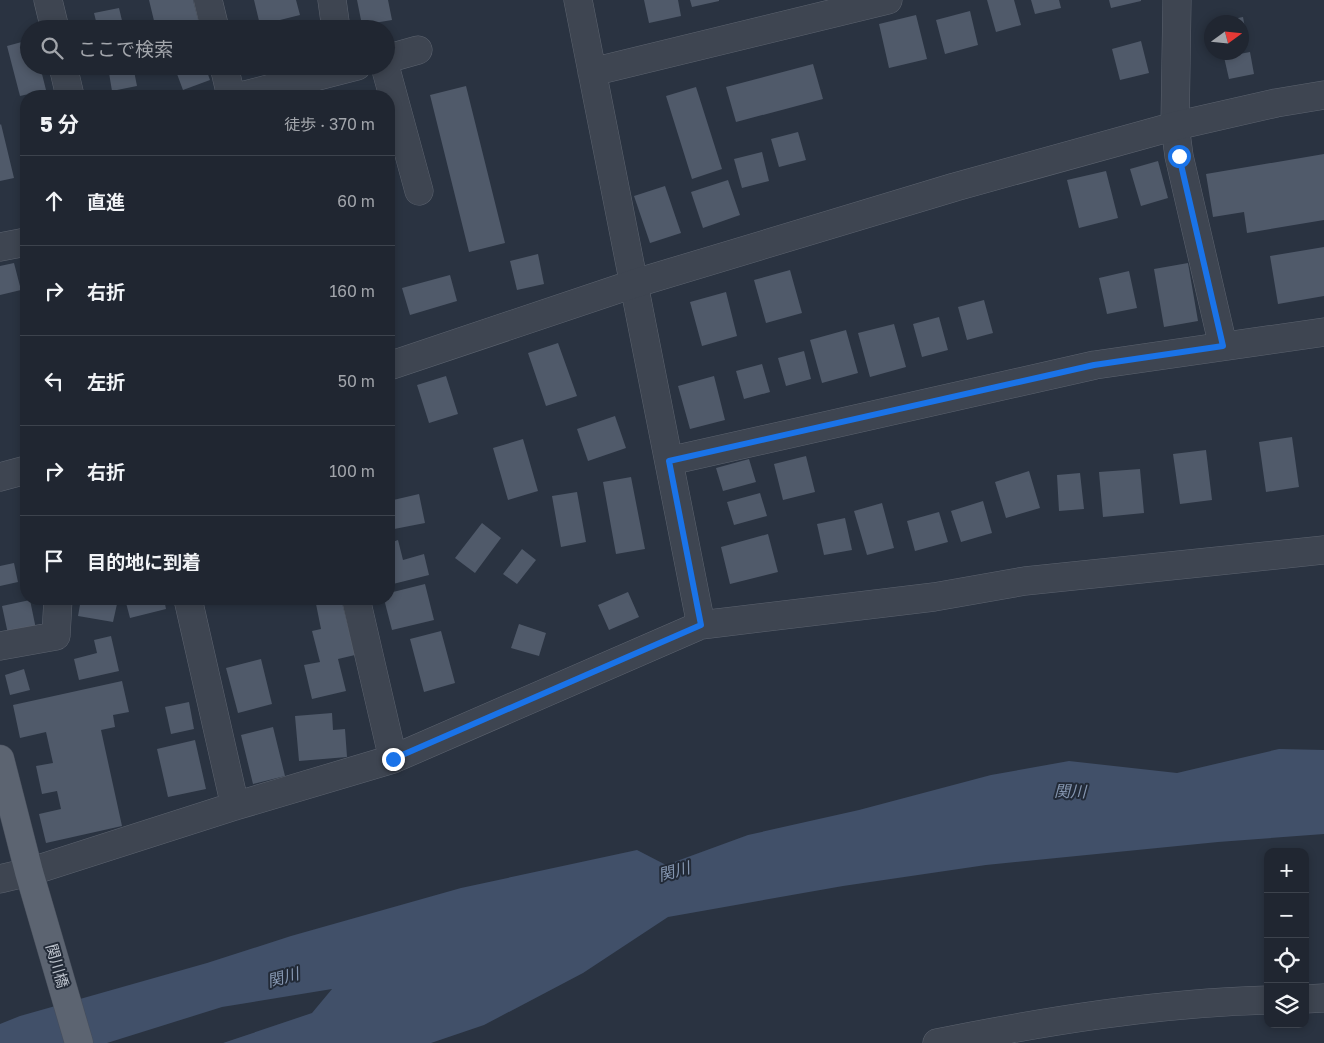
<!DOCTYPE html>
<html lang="ja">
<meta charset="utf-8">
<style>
body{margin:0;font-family:"Golos Text","Noto Sans JP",sans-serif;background:#282e39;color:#f1f3f6}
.controls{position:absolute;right:15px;bottom:15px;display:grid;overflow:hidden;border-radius:10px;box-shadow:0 2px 8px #0003}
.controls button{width:45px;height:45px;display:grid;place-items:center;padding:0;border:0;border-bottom:1px solid #3d434d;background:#202631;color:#f1f3f6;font:25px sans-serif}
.compass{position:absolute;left:1204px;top:15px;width:45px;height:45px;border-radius:50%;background:#202631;box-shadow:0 2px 8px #0003;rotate:75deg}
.stop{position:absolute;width:15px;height:15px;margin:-11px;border:4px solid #1a73e8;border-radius:50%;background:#fff}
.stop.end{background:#1a73e8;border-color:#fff;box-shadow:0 1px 5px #0008}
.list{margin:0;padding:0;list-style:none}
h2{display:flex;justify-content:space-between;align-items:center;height:65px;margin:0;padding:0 20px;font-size:21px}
h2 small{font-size:16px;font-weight:400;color:#a2a5ab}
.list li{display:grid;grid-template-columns:32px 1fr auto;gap:15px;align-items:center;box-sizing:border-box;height:90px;padding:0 20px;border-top:1px solid #3d434d}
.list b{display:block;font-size:19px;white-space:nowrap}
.list em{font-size:16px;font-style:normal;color:#a2a5ab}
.icon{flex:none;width:28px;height:28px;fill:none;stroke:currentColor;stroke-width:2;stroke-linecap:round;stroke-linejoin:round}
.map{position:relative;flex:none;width:1324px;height:1043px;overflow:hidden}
.search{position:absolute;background:#202631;box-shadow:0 2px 8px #0003;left:20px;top:20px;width:375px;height:55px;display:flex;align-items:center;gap:12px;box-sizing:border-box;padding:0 18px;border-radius:28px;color:#a2a5ab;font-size:19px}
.panel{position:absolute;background:#202631;box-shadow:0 2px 8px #0003;left:20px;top:90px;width:375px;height:515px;border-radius:20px}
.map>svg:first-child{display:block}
.water{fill:#415069}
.building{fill:#505a6a}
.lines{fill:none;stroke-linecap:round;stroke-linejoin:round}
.minor-casing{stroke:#5c636f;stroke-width:29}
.tertiary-casing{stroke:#5c636f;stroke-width:29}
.primary-casing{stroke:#474e5b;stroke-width:29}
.minor{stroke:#3e4551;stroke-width:28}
.tertiary{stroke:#3e4551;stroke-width:28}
.primary{stroke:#5c6471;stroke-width:28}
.route{stroke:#1a73e8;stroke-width:6}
.labels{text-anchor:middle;stroke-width:4;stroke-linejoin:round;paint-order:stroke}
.street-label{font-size:15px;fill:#bbc1cb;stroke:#222a37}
.water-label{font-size:16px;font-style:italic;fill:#8596b0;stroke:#222a37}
</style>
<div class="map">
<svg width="1324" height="1043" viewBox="0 0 1324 1043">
<rect width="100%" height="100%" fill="#2a3341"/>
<path class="water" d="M 1279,749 L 1324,750 L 1324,834 L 1218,842 L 986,865 L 843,886 L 668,917 L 583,973 L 484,1025 L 431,1043 L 223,1043 L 312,1013 L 332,989 L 222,1007 L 107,1043 L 0,1043 L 0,1024 L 20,1016 L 207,963 L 291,936 L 461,888 L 637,850 L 666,865 L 748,835 L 859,810 L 991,775 L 1069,761 L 1177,773 Z"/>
<path class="building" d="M 149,0 L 193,0 L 198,20 L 156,29 Z
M 254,0 L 296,0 L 300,15 L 260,25 Z
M 357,0 L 388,0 L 392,20 L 362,25 Z
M 644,0 L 678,0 L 681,16 L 649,23 Z
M 690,0 L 719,0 L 719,1 L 692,7 Z
M 987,0 L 1014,0 L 1021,25 L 996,32 Z
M 1031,0 L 1059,0 L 1061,8 L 1035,14 Z
M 1109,0 L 1141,0 L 1141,1 L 1111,8 Z
M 119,8 L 124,29 L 98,29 L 94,13 Z
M 970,11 L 978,45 L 945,54 L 936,20 Z
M 916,15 L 927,59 L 889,68 L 879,24 Z
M 1243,17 L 1247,39 L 1242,40 L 1242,22 L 1218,22 Z
M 296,22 L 298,29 L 275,29 L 275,28 Z
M 29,40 L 29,66 L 40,66 L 46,90 L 20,96 L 7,46 Z
M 1141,41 L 1149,73 L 1120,80 L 1112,49 Z
M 1250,52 L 1254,74 L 1229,79 L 1224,57 Z
M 813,64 L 823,99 L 736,122 L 726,87 Z
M 133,66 L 137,86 L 112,91 L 108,67 Z
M 174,66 L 205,66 L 210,80 L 183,90 Z
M 466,86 L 505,243 L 469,252 L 430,95 Z
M 696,87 L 722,169 L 692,179 L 666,96 Z
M 367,91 L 368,96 L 348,96 L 348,95 Z
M 1,124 L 14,178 L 0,181 L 0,125 Z
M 798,132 L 806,160 L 779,167 L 771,139 Z
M 762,152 L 769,181 L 742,188 L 734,159 Z
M 1324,154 L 1324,220 L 1247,233 L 1244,212 L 1213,217 L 1206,174 Z
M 1158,161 L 1168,198 L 1141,206 L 1130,169 Z
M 1106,171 L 1118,218 L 1079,228 L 1067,180 Z
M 728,180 L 740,215 L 703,228 L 691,192 Z
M 665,186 L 681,233 L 650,243 L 634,196 Z
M 1324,247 L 1324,296 L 1278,304 L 1270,256 Z
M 26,251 L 26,268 L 23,269 L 19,253 Z
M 538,254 L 544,284 L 517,290 L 510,261 Z
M 14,263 L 21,290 L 0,295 L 0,266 Z
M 1188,263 L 1198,321 L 1164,327 L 1154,269 Z
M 790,270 L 802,313 L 766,323 L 754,280 Z
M 1129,271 L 1137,308 L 1107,314 L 1099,278 Z
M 450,275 L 457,301 L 410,315 L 402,288 Z
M 726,292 L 737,336 L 702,346 L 690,302 Z
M 984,300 L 993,333 L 967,340 L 958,307 Z
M 939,317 L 948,350 L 922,357 L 913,324 Z
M 894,324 L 906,367 L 870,377 L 858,333 Z
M 846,330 L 858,373 L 822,383 L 810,340 Z
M 558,343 L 577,396 L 546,406 L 528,353 Z
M 804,351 L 811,379 L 786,386 L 778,358 Z
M 762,364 L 770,392 L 744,399 L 736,371 Z
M 446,376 L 458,414 L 429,423 L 417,385 Z
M 714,376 L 725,420 L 690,429 L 678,386 Z
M 389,408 L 395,438 L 389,439 Z
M 615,416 L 626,448 L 588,461 L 577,429 Z
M 1292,437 L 1299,487 L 1266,492 L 1259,442 Z
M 523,439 L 538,491 L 508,500 L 493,448 Z
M 1206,450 L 1212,500 L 1180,504 L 1173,454 Z
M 806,456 L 815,492 L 783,500 L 774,464 Z
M 749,459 L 756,482 L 723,491 L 716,468 Z
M 1140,469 L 1144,513 L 1103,517 L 1099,472 Z
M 1029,471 L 1040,508 L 1006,518 L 995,482 Z
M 1080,473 L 1084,509 L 1059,511 L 1057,475 Z
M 631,477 L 645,549 L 616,554 L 603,482 Z
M 577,492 L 586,542 L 561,547 L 552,496 Z
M 760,493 L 767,516 L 734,525 L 727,502 Z
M 419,494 L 425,523 L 389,530 L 389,501 Z
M 983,501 L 992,533 L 961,542 L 951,511 Z
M 882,503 L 894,548 L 867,555 L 854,511 Z
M 939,512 L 948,542 L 915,551 L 907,521 Z
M 845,518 L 852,550 L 824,555 L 817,524 Z
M 482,523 L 501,538 L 475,573 L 455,558 Z
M 768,534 L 778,572 L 730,584 L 721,547 Z
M 398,540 L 403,560 L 424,554 L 429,575 L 389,585 L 389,543 Z
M 522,549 L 536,560 L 517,584 L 503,574 Z
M 14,563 L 18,582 L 0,586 L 0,566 Z
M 425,584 L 434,620 L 392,630 L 384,599 L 389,599 L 389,593 Z
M 628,592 L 639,617 L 609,630 L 598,605 Z
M 81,599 L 117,604 L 113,622 L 78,616 Z
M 125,599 L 164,599 L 166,609 L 130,618 Z
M 341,599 L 355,655 L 338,659 L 346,691 L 312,699 L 304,665 L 320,662 L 312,631 L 321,629 L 316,604 Z
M 30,600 L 36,629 L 8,634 L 2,606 Z
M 519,624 L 546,633 L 539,656 L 511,648 Z
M 441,631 L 455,683 L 424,692 L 410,639 Z
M 111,636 L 119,671 L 79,680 L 74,659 L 97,653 L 94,640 Z
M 261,659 L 272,704 L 238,713 L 226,668 Z
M 24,669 L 30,690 L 10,695 L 5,675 Z
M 122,681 L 129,712 L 113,715 L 115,727 L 101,730 L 122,826 L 46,843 L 39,814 L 61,809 L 57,791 L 42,794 L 36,766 L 53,763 L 46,732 L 20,738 L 13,705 Z
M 189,702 L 194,729 L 171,734 L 165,707 Z
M 332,713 L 333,730 L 345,729 L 347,757 L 299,761 L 295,716 Z
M 273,727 L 285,776 L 253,784 L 241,735 Z
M 195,740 L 206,789 L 168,797 L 157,749 Z"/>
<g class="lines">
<g class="minor-casing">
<path id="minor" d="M 48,0 L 55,29
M 208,0 L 215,29
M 332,0 L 336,29
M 578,0 L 701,625
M 1177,0 L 1175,126 L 1179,156 L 1223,346
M 386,59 L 418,50
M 63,66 L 70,96
M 224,66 L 231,96
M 385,66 L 419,191
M 592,72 L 888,0
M 241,96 L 357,66
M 0,247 L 26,242
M 669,461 L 1095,365 L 1324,332
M 188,599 L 235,806
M 356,599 L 393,759
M 0,646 L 56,636 L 58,599
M 0,879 L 29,872 L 235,806 L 393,759 L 701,625 L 934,597 L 1025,581 L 1324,550
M 1305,999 L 1324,998
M 937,1043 C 1046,1021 1157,1003 1268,1000"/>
</g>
<g class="tertiary-casing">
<path id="tertiary" d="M 389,366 L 633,284 L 955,187 L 1175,126 L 1276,103 L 1324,95
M 0,477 L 26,470"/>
</g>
<g class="primary-casing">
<path id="primary" d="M 0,759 L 29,872 L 79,1043"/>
</g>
<use href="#minor" class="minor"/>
<use href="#tertiary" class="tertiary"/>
<use href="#primary" class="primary"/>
</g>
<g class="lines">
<path class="route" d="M 393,759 L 701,625 L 669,461 L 1094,365 L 1223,346 L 1179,156"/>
</g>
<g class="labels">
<g class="street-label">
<text transform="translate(57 966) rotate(74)" y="5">関川橋</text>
</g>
<g class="water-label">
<text transform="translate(1070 791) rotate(1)" y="6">関川</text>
<text transform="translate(674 871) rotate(-15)" y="6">関川</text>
<text transform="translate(283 977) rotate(-15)" y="6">関川</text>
</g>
</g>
</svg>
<div class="controls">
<button>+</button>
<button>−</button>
<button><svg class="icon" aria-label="locate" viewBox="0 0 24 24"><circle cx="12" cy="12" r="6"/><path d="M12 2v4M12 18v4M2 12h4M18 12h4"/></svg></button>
<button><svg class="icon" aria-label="layers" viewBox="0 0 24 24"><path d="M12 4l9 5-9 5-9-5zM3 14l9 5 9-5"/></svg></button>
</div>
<svg class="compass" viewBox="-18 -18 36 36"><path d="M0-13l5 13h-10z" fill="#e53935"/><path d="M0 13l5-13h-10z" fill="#a2a5ab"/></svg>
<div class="stop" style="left:1179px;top:156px"></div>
<div class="stop end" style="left:393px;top:759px"></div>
<div class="search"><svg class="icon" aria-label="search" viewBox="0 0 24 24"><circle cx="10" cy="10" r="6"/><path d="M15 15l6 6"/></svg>ここで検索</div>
<section class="panel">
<h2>5 分<small>徒歩 · 370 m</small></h2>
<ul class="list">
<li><svg class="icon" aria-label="ahead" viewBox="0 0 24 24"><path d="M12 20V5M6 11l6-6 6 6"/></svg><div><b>直進</b></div><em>60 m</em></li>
<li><svg class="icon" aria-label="right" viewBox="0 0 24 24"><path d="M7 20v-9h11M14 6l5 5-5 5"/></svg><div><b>右折</b></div><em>160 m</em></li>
<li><svg class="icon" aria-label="left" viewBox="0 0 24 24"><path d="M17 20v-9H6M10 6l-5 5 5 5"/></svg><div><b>左折</b></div><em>50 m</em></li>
<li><svg class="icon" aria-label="right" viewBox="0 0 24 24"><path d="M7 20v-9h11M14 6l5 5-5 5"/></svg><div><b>右折</b></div><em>100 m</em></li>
<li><svg class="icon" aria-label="arrive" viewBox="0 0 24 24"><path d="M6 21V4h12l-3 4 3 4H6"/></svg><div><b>目的地に到着</b></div></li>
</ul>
</section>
</div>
